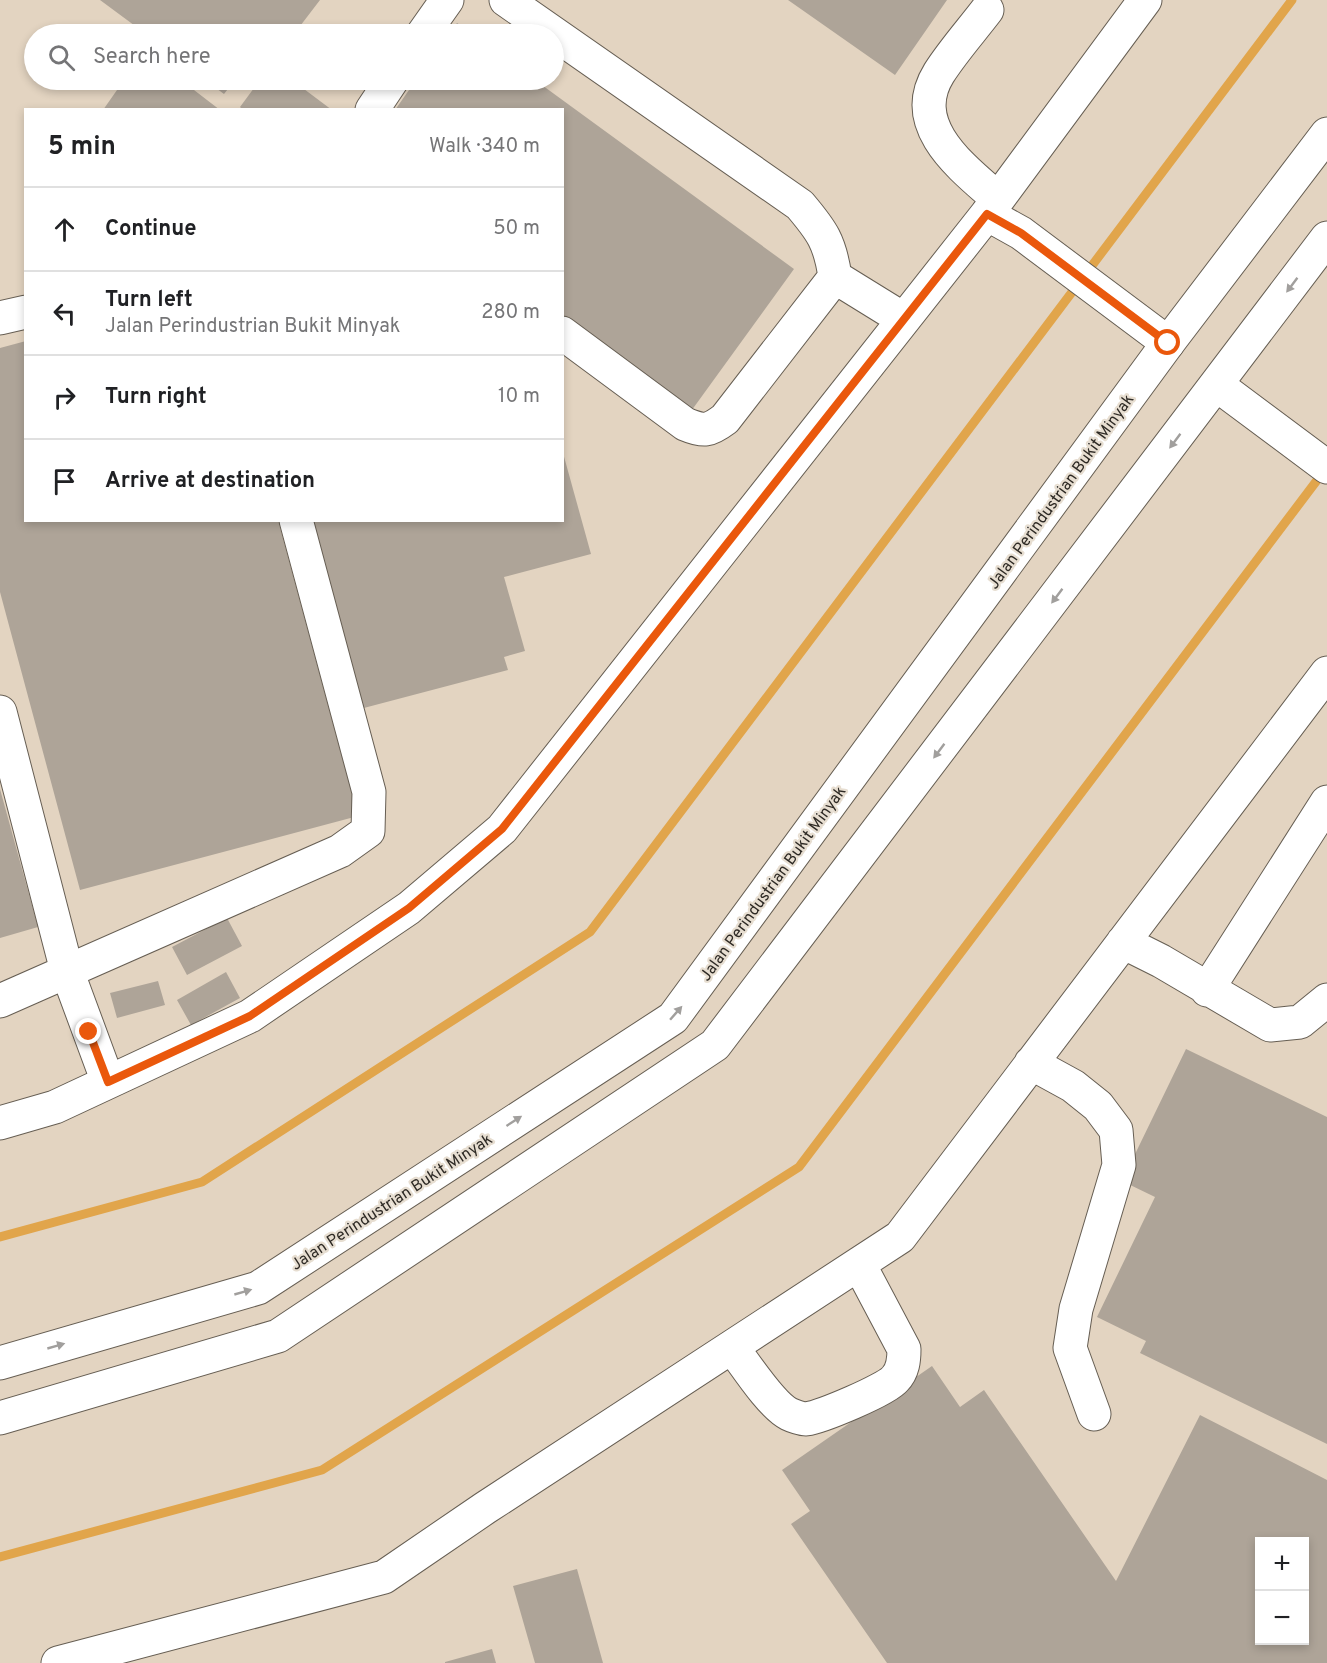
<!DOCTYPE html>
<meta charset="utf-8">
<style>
body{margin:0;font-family:Overpass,sans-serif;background:#f2f2f2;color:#202124}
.controls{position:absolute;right:18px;bottom:18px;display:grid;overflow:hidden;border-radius:0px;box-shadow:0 3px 9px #0003}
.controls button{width:54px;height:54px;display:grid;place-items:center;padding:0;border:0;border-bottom:2px solid #e0e0e0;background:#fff;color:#202124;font:30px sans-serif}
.stop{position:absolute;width:18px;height:18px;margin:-14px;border:4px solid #ea580c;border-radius:50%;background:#fff}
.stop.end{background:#ea580c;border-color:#fff;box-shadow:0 2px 6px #0008}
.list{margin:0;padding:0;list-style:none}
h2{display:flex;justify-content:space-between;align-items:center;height:78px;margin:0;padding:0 24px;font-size:26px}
h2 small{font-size:20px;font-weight:400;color:#757577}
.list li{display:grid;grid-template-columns:39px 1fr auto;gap:18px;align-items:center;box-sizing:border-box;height:84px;padding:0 24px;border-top:2px solid #e0e0e0}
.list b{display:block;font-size:22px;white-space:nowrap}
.list p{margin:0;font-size:20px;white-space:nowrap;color:#757577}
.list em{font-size:20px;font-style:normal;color:#757577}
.icon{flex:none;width:33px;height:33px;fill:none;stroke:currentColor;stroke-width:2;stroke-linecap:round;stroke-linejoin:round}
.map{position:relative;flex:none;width:1327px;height:1663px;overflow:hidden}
.search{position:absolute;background:#fff;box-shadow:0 3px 9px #0003;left:24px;top:24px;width:540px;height:66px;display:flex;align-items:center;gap:15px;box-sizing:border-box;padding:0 21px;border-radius:33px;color:#757577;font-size:22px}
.panel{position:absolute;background:#fff;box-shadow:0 3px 9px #0003;left:24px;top:108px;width:540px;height:414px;border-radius:0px}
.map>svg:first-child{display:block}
.built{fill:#e3d4c1;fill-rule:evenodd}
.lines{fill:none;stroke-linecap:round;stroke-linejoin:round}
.stream{stroke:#e1a54b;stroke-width:9}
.building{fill:#aea498;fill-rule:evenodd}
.minor-casing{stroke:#665e53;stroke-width:35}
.major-casing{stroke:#665e53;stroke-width:35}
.minor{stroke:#fff;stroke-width:33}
.major{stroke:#fff;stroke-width:33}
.oneway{fill:#a19f9d}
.route{stroke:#ea580c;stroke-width:8}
.labels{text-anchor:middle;stroke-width:4.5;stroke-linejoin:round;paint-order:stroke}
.street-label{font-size:16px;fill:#2e2a25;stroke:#e7ded1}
</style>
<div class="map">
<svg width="1327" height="1663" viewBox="0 0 1327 1663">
<rect width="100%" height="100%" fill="#e7ded1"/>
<path class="built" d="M 0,0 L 1327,0 L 1327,1663 L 0,1663 ZM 34,34 L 554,34 L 554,80 L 34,80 ZM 26,110 L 562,110 L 562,520 L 26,520 ZM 1260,1542 L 1304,1542 L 1304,1640 L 1260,1640 Z"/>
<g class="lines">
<path class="stream" d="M 0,1237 L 202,1182 L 590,932 L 1292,0
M 0,1557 L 322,1470 L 799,1167 L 1324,471"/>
</g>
<path class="building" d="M 100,0 L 320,0 L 294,34 L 146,34 Z
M 788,0 L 947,0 L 895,75 Z
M 457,23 L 473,34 L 449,34 Z
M 124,80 L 181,80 L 220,110 L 103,110 Z
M 205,80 L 235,80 L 224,94 Z
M 242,80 L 292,80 L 332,110 L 243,110 L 240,107 L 254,88 Z
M 416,80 L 535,80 L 794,269 L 689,414 L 562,322 L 562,110 L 395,110 Z
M 26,341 L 26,520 L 278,520 L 358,816 L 80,890 L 0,592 L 0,348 Z
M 563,453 L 591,554 L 504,577 L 525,651 L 504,657 L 508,670 L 360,709 L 309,520 L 562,520 Z
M 0,789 L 38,927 L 0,938 Z
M 227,918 L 242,946 L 187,975 L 172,947 Z
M 226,972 L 240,998 L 191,1025 L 177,1000 Z
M 158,981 L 165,1005 L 117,1018 L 110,993 Z
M 1186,1049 L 1327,1117 L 1327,1444 L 1140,1353 L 1146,1341 L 1097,1317 L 1155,1197 L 1122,1181 Z
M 932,1366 L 960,1407 L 984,1390 L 1116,1581 L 1200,1415 L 1327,1480 L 1327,1663 L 887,1663 L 791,1524 L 810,1511 L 782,1470 ZM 1260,1542 L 1304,1542 L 1304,1640 L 1260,1640 Z
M 577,1569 L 603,1663 L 535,1663 L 513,1586 Z
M 492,1649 L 496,1663 L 445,1663 L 445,1662 Z"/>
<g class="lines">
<g class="minor-casing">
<path id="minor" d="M 506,0 L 800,205 C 822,231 830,242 835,277 L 725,419 C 709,431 704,432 685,424 L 562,333
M 987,10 C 971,31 953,51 939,73 C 906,126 963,168 998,199
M 423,34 L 447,0
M 372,110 L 392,80
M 987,214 L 1021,233 L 1168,343
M 835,277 L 903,319
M 0,318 L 26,312
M 1217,385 L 1327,467
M 0,712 L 67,971 L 108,1082
M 1123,942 L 1161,961 L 1270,1025 L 1300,1022 L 1327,1000
M 1207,990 L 1327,802
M 0,1001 L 340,851 L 368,831 L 369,792 L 296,520
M 1031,1063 L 1073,1086 L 1098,1106 L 1116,1130 L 1119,1165 L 1076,1309 L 1070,1348 L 1094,1414
M 0,1123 L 55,1107 L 250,1016 L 409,908 L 502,829 L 987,214 L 1145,0
M 732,1347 C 745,1364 771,1405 789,1414 C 793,1416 802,1419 806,1419 C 821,1417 886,1390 895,1379 C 903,1371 904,1360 904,1349 L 859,1264
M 58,1663 L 384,1577 L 485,1508 L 900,1237 L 1327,673"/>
</g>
<g class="major-casing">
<path id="major" d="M 0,1363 L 258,1288 L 673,1018 L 1168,343 L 1327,134
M 0,1418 L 278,1336 L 715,1045 L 1327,238"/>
</g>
<use href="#minor" class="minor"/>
<use href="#major" class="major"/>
</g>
<defs><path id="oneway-solid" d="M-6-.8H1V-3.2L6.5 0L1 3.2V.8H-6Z" transform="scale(1.5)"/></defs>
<g class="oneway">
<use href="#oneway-solid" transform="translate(1292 285) rotate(127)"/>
<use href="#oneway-solid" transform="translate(1175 441) rotate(127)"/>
<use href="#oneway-solid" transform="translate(1057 596) rotate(127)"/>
<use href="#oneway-solid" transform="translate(939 751) rotate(127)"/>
<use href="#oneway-solid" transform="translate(676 1013) rotate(-49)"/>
<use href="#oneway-solid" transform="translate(514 1121) rotate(-33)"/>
<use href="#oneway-solid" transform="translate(243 1292) rotate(-16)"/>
<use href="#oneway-solid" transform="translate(56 1346) rotate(-16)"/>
</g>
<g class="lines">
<path class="route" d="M 89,1032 L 108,1082 L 250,1016 L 409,908 L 502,829 L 987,214 L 1021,233 L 1168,343"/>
</g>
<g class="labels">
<g class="street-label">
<text transform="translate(1060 491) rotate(-54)" y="6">Jalan Perindustrian Bukit Minyak</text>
<text transform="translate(772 883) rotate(-54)" y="6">Jalan Perindustrian Bukit Minyak</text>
<text transform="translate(391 1201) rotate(-33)" y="6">Jalan Perindustrian Bukit Minyak</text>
</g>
</g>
</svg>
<div class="controls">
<button>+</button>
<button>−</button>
</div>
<div class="stop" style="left:1168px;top:343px"></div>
<div class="stop end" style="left:89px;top:1032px"></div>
<div class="search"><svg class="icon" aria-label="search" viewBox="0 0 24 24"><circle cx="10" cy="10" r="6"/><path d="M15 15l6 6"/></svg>Search here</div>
<section class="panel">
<h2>5 min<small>Walk · 340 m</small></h2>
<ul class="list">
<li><svg class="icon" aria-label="ahead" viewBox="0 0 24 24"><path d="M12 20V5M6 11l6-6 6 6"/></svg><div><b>Continue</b></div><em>50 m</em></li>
<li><svg class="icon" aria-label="left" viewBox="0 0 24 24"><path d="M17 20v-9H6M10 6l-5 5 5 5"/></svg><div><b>Turn left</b><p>Jalan Perindustrian Bukit Minyak</p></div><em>280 m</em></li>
<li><svg class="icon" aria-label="right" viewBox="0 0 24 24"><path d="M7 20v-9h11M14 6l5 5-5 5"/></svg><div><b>Turn right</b></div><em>10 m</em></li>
<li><svg class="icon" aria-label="arrive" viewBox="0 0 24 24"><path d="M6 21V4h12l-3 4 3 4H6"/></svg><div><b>Arrive at destination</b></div></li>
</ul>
</section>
</div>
